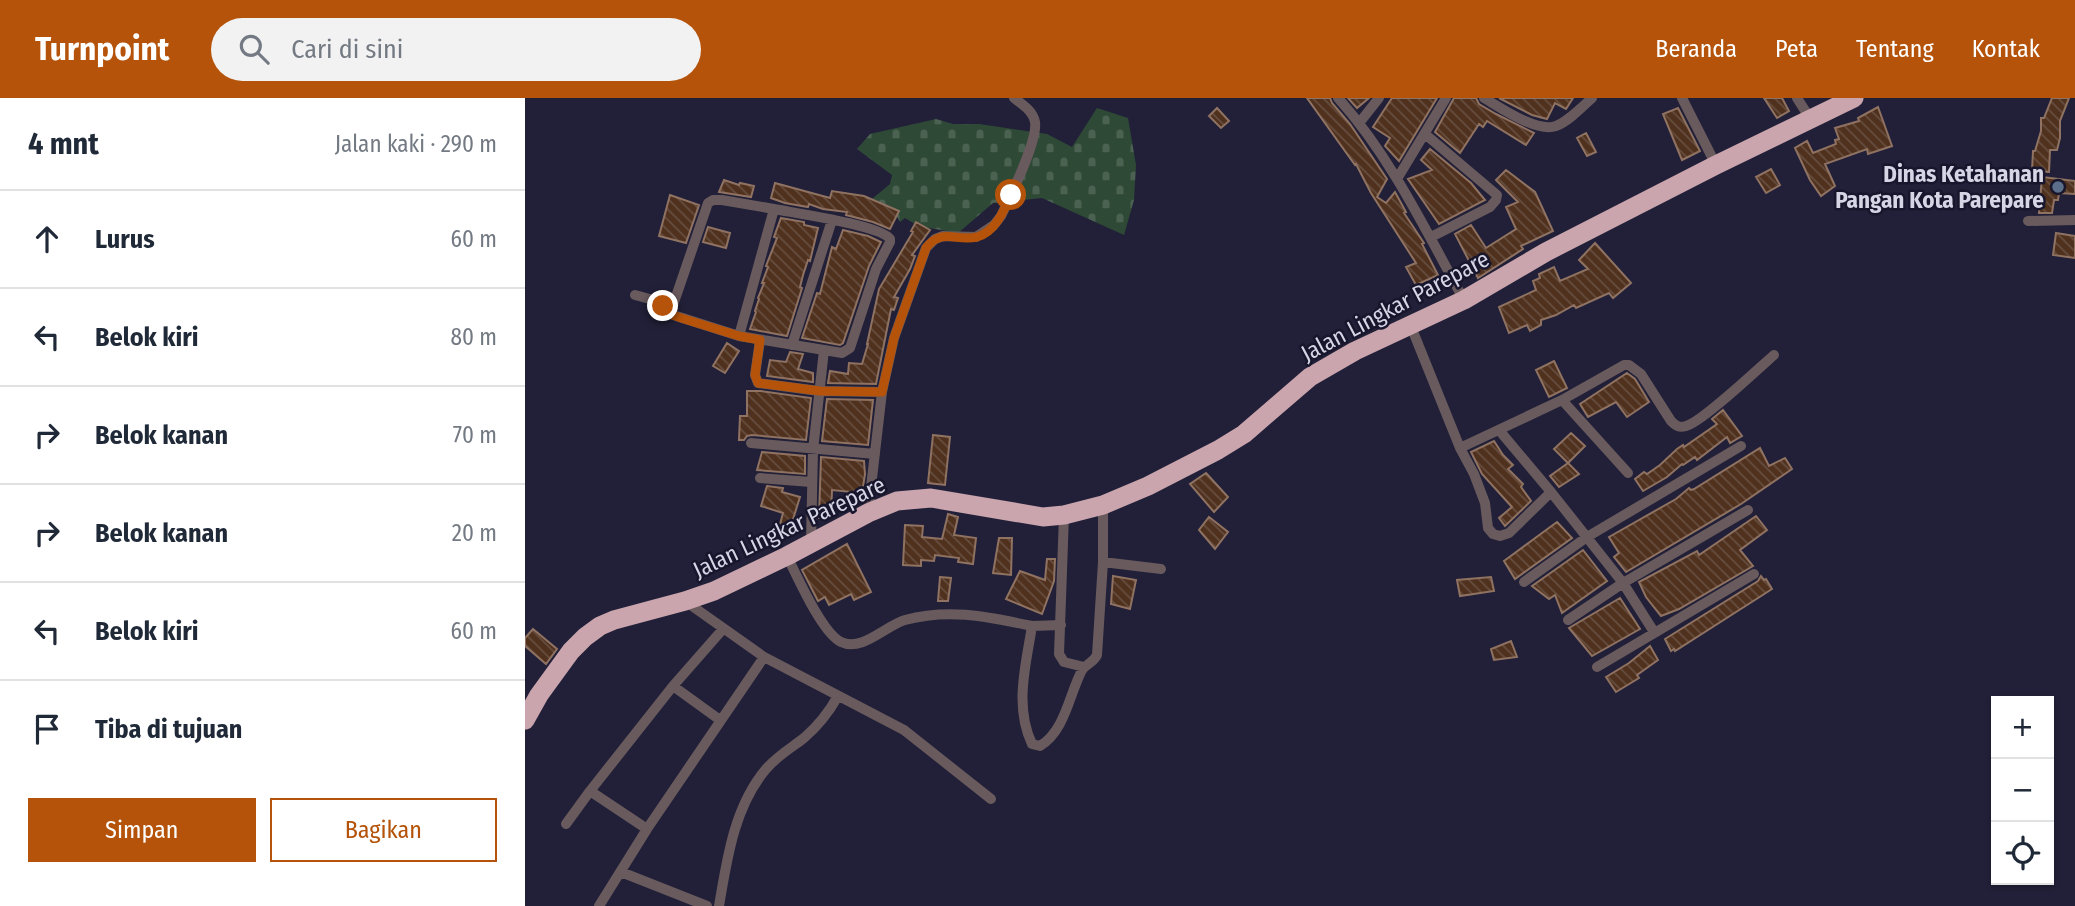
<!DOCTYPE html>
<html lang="id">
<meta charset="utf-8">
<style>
body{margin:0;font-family:"Fira Sans Condensed",sans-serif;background:#f2f2f3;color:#1f2937}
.controls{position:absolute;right:21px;bottom:21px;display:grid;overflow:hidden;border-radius:0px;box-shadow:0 2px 5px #0004}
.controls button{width:63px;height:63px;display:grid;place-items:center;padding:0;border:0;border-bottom:2px solid #e0e1e3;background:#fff;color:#1f2937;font:35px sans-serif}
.stop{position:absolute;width:21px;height:21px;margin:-16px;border:5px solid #b45309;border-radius:50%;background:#fff}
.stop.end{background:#b45309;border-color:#fff;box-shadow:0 2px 7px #0008}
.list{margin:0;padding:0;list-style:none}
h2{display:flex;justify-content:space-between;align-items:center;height:91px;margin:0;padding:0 28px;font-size:30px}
h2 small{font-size:23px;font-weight:400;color:#747a83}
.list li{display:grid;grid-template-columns:46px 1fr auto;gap:21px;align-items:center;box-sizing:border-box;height:98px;padding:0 28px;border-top:2px solid #e0e1e3}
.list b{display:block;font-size:26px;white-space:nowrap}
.list em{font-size:23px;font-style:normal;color:#747a83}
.actions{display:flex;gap:14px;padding:21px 28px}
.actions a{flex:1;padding:16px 0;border:2px solid #b45309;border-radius:0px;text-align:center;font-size:24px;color:#b45309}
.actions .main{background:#b45309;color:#fff}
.icon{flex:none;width:38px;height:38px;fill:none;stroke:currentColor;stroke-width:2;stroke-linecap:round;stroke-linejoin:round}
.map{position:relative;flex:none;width:1550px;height:808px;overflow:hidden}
header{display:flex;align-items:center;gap:42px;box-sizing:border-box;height:98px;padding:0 35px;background:#b45309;color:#fff}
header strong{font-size:33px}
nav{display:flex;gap:38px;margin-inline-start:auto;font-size:24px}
.search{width:490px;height:63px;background:#f2f2f3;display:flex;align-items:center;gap:18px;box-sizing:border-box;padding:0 24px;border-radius:38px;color:#747a83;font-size:26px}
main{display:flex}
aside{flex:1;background:#fff}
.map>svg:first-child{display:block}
.cemetery{fill:url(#cemetery-stones)}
.building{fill:url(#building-back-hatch);stroke:#8f7261;stroke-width:2}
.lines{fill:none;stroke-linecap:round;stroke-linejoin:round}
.street{stroke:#695a5d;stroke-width:10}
.highway{stroke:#caa5ad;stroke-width:19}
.route{stroke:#b45309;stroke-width:9}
.service-dot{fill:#5c6f8a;stroke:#18162d;stroke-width:2.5}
.labels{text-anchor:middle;stroke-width:5;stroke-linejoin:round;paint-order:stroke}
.poi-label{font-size:23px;font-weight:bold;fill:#d5d5e5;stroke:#18162d;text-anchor:end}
.street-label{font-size:23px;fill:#d5d5e5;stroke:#18162d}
</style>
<header>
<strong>Turnpoint</strong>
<div class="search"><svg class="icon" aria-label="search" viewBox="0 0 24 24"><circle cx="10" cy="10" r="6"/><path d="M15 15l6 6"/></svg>Cari di sini</div>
<nav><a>Beranda</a><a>Peta</a><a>Tentang</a><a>Kontak</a></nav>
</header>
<main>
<aside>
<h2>4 mnt<small>Jalan kaki · 290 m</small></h2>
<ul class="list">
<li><svg class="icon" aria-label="ahead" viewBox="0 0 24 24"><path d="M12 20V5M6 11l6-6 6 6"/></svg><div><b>Lurus</b></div><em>60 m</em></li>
<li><svg class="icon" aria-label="left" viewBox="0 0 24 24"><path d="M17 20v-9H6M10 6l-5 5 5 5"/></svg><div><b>Belok kiri</b></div><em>80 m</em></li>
<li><svg class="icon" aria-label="right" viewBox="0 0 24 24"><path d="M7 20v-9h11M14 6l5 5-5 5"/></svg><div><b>Belok kanan</b></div><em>70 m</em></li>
<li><svg class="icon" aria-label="right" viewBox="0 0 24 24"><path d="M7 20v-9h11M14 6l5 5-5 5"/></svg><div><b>Belok kanan</b></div><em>20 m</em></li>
<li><svg class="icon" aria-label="left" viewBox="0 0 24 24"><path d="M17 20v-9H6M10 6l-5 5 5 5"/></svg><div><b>Belok kiri</b></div><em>60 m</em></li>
<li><svg class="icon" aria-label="arrive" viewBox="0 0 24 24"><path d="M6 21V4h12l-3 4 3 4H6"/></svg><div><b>Tiba di tujuan</b></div></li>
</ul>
<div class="actions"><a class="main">Simpan</a><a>Bagikan</a></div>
</aside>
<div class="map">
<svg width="1550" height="808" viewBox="0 0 1550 808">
<defs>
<pattern id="cemetery-stones" width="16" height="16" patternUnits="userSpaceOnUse" patternTransform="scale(1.75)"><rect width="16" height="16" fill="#2e4935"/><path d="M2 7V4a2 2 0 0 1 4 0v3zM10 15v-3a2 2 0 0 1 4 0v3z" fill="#4b6252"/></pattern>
<pattern id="building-back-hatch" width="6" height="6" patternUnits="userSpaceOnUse" patternTransform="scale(1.75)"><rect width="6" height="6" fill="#4f311e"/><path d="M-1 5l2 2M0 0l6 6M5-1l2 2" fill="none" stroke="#674e3f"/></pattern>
</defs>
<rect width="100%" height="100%" fill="#212038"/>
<path class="cemetery" d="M 572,10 L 603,20 L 611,67 L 609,102 L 599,137 L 517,100 L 468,105 L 433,135 L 393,128 L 380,120 L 375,124 L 367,109 L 347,101 L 365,86 L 367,77 L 332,51 L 345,36 L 411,21 L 428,26 L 454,26 L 522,36 L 547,49 Z"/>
<path class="building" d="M 782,0 L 805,0 L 807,5 L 825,26 L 862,81 L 852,99 L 861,105 L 870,94 L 881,114 L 879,115 L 899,145 L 897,146 L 913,177 L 891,187 L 881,169 L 891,165 L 846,95 L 831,66 L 830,67 Z
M 823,0 L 844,0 L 832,10 Z
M 867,0 L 912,0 L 874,63 L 860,48 L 865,40 L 848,29 Z
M 929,0 L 951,0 L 954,6 L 971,16 L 1009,35 L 1001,47 L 962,23 L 958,29 L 954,26 L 935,55 L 910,34 Z
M 974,0 L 1048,0 L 1041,11 L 1030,5 L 1022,21 L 1007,17 Z
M 1239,0 L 1257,0 L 1264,13 L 1252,20 Z
M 1527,0 L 1544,0 L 1535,23 L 1535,40 L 1532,52 L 1525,52 L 1524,74 L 1507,73 L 1508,53 L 1510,53 L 1516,33 L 1516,20 L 1519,20 Z
M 1353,9 L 1367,48 L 1343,56 L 1342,51 L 1300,66 L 1310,88 L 1296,98 L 1285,82 L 1270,50 L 1282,43 L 1288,55 L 1311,46 L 1310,42 L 1314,41 L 1310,30 L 1334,23 L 1333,20 Z
M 692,10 L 704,23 L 696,30 L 684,18 Z
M 1153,10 L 1175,53 L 1157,62 L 1138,16 Z
M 1061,35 L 1071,54 L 1062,58 L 1052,40 Z
M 905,51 L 946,85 L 960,102 L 914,126 L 883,81 L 907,72 L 896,62 Z
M 1246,71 L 1255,87 L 1241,95 L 1231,79 Z
M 981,72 L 1010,94 L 1028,133 L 996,148 L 998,151 L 953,180 L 930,136 L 946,127 L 961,150 L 991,131 L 981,109 L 993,104 L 971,82 Z
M 1517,79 L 1550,83 L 1550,96 L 1534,95 L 1533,102 L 1529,102 L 1527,115 L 1514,115 Z
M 199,82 L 214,87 L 215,85 L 229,88 L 226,99 L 194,94 Z
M 250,85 L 305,100 L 307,93 L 339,98 L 374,113 L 365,131 L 348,124 L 321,117 L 322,114 L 298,111 L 284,106 L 283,109 L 260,105 L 246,100 Z
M 145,97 L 174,107 L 161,145 L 134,138 Z
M 256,120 L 279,124 L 279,127 L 293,130 L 285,163 L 283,162 L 278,177 L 275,189 L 277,190 L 262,238 L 225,231 L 231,214 L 230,213 L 234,201 L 233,200 L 239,185 L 237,185 L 243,169 L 241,168 L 252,140 L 249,139 Z
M 391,124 L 405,132 L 387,157 L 390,158 L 385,171 L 369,199 L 373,200 L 369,212 L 366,211 L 351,286 L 303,285 L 305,273 L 323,276 L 324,265 L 337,266 L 343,246 L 342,246 L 354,191 L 388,134 L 386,133 Z
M 183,129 L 205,135 L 201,150 L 178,144 Z
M 318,132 L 343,138 L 356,144 L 344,168 L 318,245 L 315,247 L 277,240 L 292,195 L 295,196 L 307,149 L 311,151 Z
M 1531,135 L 1550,138 L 1550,160 L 1528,157 Z
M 1070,145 L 1106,185 L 1088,200 L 1084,195 L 1051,210 L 1049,207 L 1031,217 L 1016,222 L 1016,227 L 1005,233 L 1002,227 L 984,235 L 974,209 L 1011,192 L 1008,183 L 1015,180 L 1014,176 L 1029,169 L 1035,183 L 1063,171 L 1054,162 Z
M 202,245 L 214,253 L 200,275 L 188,268 Z
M 265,254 L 278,256 L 273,271 L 288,275 L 288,284 L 242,278 L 245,262 L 261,264 Z
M 1029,263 L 1042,290 L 1024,299 L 1011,272 Z
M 1102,275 L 1110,281 L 1124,304 L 1102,319 L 1091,304 L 1063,319 L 1055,306 Z
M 222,293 L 236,293 L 286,300 L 281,342 L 227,337 L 222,338 L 219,342 L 214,342 L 215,318 L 222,318 Z
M 302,301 L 348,302 L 343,347 L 297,343 Z
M 1198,312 L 1217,338 L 1205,345 L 1202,339 L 1172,362 L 1170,359 L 1158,367 L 1157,366 L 1142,379 L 1118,393 L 1110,381 L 1119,374 L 1122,376 L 1135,367 L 1152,351 L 1158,347 L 1159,349 L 1192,326 L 1187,321 Z
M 1046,335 L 1060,348 L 1043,365 L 1029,351 Z
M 408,337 L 425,339 L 420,387 L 403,385 Z
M 969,343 L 978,357 L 988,367 L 983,371 L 998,386 L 996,389 L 1006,403 L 980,428 L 974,420 L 987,409 L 957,376 L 946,354 Z
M 1235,350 L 1244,368 L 1260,360 L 1267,371 L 1216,406 L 1101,474 L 1089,459 L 1094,455 L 1084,439 L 1151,401 L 1164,390 L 1166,392 L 1169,391 Z
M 237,354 L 280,358 L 280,376 L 232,372 Z
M 296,359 L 339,363 L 340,376 L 337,395 L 307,392 L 306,420 L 294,420 Z
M 1043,365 L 1054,376 L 1034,389 L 1025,378 Z
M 681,375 L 703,399 L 689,414 L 665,386 Z
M 242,388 L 258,390 L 257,394 L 275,399 L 263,437 L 253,434 L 258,415 L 236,408 Z
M 423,416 L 433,419 L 429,437 L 451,440 L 448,466 L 433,464 L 434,460 L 410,457 L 409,463 L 396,462 L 396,468 L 378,467 L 380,427 L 398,428 L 397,439 L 417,441 Z
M 1231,418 L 1242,432 L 1215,452 L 1228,468 L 1154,511 L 1136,518 L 1121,499 L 1114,484 L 1172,453 L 1174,457 Z
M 684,419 L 703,434 L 690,451 L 674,432 Z
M 1032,424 L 1047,440 L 990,481 L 979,463 Z
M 474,440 L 487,440 L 486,477 L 468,475 Z
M 322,446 L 346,494 L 329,502 L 326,496 L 304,507 L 300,499 L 293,503 L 277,472 Z
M 1058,452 L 1082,483 L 1037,515 L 1030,497 L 1024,501 L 1007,488 Z
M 522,461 L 530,461 L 529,483 L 517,516 L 481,501 L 495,473 L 520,482 Z
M 588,478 L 611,482 L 605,511 L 586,506 Z
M 1236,478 L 1239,482 L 1241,481 L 1247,491 L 1150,553 L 1149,551 L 1146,553 L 1140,541 L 1233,483 Z
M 415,479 L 426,480 L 423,503 L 413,503 Z
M 966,479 L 969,493 L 935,498 L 932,482 Z
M 1095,500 L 1115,531 L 1067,558 L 1044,530 Z
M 8,531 L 32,551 L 21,566 L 0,548 L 0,540 Z
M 986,543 L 992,559 L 969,562 L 966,551 Z
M 1125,548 L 1133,562 L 1112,577 L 1114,580 L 1091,594 L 1081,579 L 1104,565 Z"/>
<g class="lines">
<path class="street" d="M 813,0 C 866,59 901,133 939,202
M 959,0 C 976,10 1012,35 1031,28 C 1044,23 1057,9 1067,0
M 1157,0 L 1191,67
M 1272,0 L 1286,22
M 835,24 L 854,0
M 900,36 L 972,97 L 971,102 L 965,109 L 906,139
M 872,81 L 921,0
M 1503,123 L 1550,122
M 110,197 L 132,203 L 145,216
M 885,226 L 935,350 L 949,376 L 960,405 L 963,430 L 968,436 L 975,438 L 984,435 L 1026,394
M 214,238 L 145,216 L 183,105 L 188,102 L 197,102 L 249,111
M 235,242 L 230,277 L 233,285 L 294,293 L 357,294
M 267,247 L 307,122
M 1037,302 L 1103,375
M 974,332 L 1026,394 L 1098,485 L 1129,534
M 226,345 L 350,356
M 935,350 L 1037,302 L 1099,267 L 1104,267 L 1116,276 L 1146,323 C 1151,328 1154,330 1161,328 C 1176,325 1234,270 1249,257
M 235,380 L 286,384
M 343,415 L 357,294 L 369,240 L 401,150 L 410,141 L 418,138 L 451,139 L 469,127 L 476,118 C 485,99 513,43 510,24 C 508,13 497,6 489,0
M 539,417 L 534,556 L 539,564 L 559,569
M 286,444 L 288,352 L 299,252 L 214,238 L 249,111 C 269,115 355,127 365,141 L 365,144 L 351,171 L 325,250 L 317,255 L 299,252
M 262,458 C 272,478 297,535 316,544 C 337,554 360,528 380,522 C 425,510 463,519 507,528 C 501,567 489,608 507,646 L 515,648 C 540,633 544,597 557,572 C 561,566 568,565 572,557 L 578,464 L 578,407
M 578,464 L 636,471
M 999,484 L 1062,439 L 1216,348
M 160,503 L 239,559 L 379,632 L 466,701
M 1043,522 L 1098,485 L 1223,412
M 507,528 L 536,527
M 1072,569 L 1229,476
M 148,588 L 195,622
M 41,726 L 65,693
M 122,731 L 65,693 L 148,588 L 198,531
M 96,774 L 182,808
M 74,808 L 122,731 L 239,559
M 194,808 C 202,761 209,709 241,671 C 252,658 266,650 279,640 C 293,628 304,614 313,598"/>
<path class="highway" d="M 0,622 L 14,597 L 46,553 L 60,539 L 75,528 L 89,522 L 160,503 L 189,493 L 262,458 L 343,415 L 372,403 L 406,400 L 518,419 L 539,417 L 578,407 L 623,388 L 693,352 L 719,336 L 785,279 L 830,253 L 939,202 L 1021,154 L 1191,67 L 1329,0"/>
</g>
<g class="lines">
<path class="route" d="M 138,208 L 145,216 L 156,220 L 214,238 L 235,242 L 230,277 L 233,285 L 295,293 L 357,294 L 369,240 L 401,150 C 417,129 431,144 452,139 C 470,134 479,113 486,97"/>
</g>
<circle class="service-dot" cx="1533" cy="89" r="7"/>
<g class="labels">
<g class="poi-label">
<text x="1519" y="84">Dinas Ketahanan<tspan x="1519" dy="26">Pangan Kota Parepare</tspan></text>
</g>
<g class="street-label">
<text transform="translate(870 208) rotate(-28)" y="8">Jalan Lingkar Parepare</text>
<text transform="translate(264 429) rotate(-25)" y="8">Jalan Lingkar Parepare</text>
</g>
</g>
</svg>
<div class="controls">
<button>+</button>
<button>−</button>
<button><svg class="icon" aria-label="locate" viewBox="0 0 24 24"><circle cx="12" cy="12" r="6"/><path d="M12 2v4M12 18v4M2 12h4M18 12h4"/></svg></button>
</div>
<div class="stop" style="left:486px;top:97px"></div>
<div class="stop end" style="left:138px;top:208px"></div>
</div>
</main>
